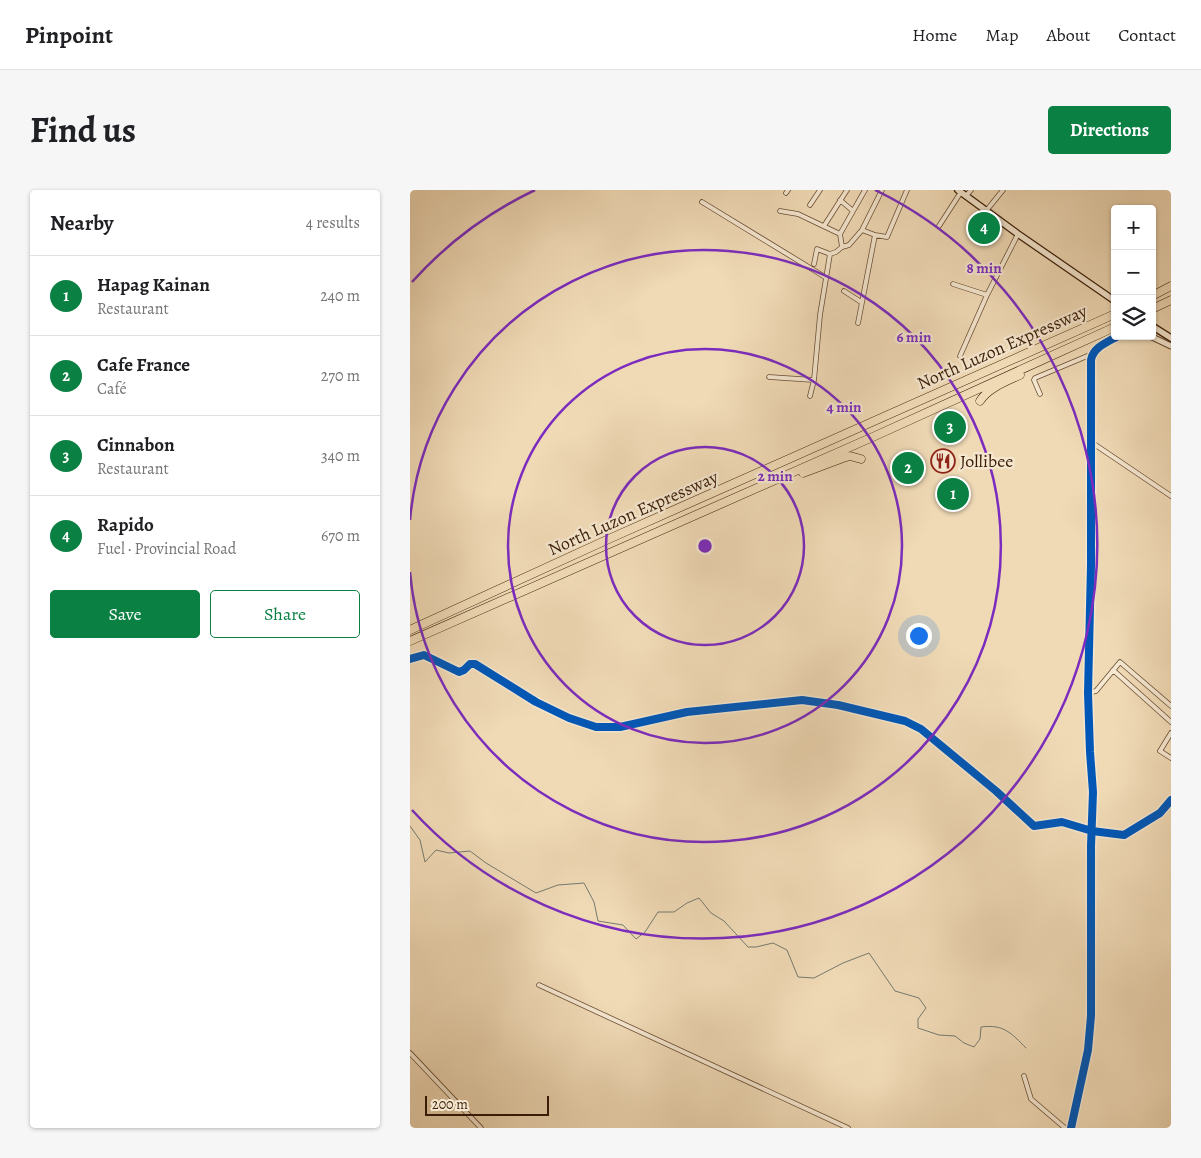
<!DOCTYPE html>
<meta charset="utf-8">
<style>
body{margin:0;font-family:Alegreya,serif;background:#f6f6f6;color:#202124}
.controls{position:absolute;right:15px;top:15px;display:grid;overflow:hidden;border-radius:5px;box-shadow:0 1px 4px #0004}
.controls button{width:45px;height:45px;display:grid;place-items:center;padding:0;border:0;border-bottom:1px solid #e0e0e0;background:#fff;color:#202124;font:25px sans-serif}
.scale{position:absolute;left:15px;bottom:12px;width:124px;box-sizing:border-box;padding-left:5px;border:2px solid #3b1d07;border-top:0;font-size:14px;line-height:18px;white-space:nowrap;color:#3b1d07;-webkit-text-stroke:4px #f5e7d0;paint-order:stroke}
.you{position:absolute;left:508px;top:445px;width:18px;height:18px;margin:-12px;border:4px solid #fff;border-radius:50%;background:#1a73e8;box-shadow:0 0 0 8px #1a73e833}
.badge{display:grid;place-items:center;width:32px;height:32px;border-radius:50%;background:#0b8043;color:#fff;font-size:16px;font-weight:700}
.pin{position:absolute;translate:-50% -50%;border:2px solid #fff;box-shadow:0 1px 5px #0006}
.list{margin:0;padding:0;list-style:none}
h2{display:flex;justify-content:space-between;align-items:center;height:65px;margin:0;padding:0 20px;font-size:21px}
h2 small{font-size:16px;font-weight:400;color:#757577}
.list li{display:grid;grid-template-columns:32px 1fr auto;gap:15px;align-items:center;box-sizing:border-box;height:80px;padding:0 20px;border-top:1px solid #e0e0e0}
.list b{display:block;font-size:19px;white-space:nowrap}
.list p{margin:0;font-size:16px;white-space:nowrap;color:#757577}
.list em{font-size:16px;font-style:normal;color:#757577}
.actions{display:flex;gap:10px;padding:15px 20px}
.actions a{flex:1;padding:11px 0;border:1px solid #0b8043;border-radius:5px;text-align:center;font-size:18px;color:#0b8043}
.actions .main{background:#0b8043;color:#fff}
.icon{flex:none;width:28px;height:28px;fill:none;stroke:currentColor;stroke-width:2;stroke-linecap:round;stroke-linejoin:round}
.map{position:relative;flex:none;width:761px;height:938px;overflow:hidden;border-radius:5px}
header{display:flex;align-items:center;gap:30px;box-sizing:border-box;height:70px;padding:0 25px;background:#fff;border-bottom:1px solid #e0e0e0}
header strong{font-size:24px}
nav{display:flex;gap:28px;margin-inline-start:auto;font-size:18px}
.intro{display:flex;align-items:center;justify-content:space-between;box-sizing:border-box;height:120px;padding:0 30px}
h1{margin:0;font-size:35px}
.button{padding:12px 22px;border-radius:5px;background:#0b8043;color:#fff;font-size:18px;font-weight:700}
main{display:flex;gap:30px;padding:0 30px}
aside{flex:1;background:#fff;border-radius:5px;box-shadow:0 1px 4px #0004}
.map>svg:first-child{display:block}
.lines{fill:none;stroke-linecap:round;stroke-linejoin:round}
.stream{stroke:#757b6f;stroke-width:1}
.minor-casing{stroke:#684c33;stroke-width:5.5}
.tertiary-casing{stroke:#684c33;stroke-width:7}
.secondary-casing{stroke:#3b1d07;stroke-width:8}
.motorway-casing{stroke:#3b1d07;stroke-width:9}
.minor{stroke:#f5e7d0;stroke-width:4}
.tertiary{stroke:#f5e7d0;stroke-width:5}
.secondary{stroke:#f5e7d0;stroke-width:5.5}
.motorway{stroke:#f0dab6;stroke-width:8}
.cycleway-casing{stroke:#f5e7d0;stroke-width:11}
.cycleway{stroke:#0057b8;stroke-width:8}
.ring{fill:none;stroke:#7b2cbf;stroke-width:2.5}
.labels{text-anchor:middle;stroke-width:4.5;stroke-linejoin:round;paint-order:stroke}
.street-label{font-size:18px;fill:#3b1d07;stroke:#f5e7d0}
.poi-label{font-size:18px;fill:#3b1d07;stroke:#f5e7d0;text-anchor:start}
.centre{fill:#7b2cbf;stroke:#f5e7d0;stroke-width:2.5}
.ring-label{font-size:15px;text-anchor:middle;font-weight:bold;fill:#7b2cbf;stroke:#f5e7d0;stroke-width:4.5;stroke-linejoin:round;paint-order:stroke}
</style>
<header>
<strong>Pinpoint</strong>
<nav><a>Home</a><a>Map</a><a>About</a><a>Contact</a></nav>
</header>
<div class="intro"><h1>Find us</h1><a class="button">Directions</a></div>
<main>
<aside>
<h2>Nearby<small>4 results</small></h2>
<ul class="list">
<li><span class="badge">1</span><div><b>Hapag Kainan</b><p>Restaurant</p></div><em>240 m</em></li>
<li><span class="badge">2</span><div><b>Cafe France</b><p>Café</p></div><em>270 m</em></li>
<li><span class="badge">3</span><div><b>Cinnabon</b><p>Restaurant</p></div><em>340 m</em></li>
<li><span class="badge">4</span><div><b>Rapido</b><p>Fuel · Provincial Road</p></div><em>670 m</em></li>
</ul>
<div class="actions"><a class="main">Save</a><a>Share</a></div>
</aside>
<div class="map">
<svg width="761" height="938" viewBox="0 0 761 938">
<rect width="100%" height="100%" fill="#f0dab6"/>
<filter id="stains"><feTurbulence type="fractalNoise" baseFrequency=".004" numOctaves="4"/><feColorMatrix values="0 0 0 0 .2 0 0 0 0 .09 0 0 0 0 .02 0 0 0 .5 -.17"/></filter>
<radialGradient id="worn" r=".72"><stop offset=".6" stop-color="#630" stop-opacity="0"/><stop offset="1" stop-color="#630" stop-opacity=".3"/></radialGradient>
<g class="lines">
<path class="stream" d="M 0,636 L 10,650 L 15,672 L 26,660 L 39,663 L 60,661 L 76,673 L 126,703 L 148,695 L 174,693 L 184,712 L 188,731 L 213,735 L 226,749 L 235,742 L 248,722 L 264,722 L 277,713 L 289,708 L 301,723 L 314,731 L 338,757 L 346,757 L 363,753 L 377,760 L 388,787 L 404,788 L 433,773 L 459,763 L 485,801 L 509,808 L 516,818 L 508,829 L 508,838 L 529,845 L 545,846 L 554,853 L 564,857 L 570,849 L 571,837 C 594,834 601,843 616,858"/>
<g class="minor-casing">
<path id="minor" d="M 376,3 L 378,0
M 556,6 L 561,0
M 430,10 L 443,21
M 292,12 L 415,87
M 400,15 L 410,0
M 370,21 L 388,24 L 430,44
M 576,21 L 593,0
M 414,36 L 437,0
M 529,36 L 551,2
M 452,40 L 465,45 L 477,47 L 497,0
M 432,57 L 430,44 L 455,0
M 404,74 L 407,59 L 420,64 L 426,62 L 432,57 L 439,55 L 452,40 L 472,0
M 543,94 L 577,105
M 434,101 L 451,112
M 448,133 L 465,45
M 550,166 L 577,105 L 608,44
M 359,187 L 404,190
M 630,204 L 624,190 L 625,188 L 682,164
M 400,206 L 404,190 L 410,125 L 420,64
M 681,252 L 761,306
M 0,469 L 14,465 L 49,482 L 54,480 L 60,474 L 65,474 L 126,512 L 159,528 L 186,537 L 210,537 L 277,522 L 392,510 L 428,515 L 495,531 L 511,539 L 586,601 L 624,636 L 652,632 L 682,641 L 714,645 L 750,623 L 761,610
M 703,480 L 761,532
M 678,503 L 686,501 L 710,472 L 761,516
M 761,543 L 750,561 L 761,568
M 129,795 L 438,938
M 0,863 L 71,938
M 614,886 L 621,909 L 655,938"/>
</g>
<g class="tertiary-casing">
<path id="tertiary" d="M 740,146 L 761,156
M 661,938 L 678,860 L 681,826 L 681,656 L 683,602 L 680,562 L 678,503 L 681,375 L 681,170 C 683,157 698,152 708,146"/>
</g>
<g class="secondary-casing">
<path id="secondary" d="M 548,0 L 608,44 L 705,111
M 742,136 L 761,148"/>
</g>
<g class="motorway-casing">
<path id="motorway" d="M 742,106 L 761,96
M 742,119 L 761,110
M 570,211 C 578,198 597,191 610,185
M 393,283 L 433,268 L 440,266 L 451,269
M 0,440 L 201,348 L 705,124
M 0,451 L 465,246 L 705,137"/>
</g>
<use href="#minor" class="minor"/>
<use href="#tertiary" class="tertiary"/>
<use href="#secondary" class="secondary"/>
<use href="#motorway" class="motorway"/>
<g class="cycleway-casing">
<path id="cycleway" d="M 0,469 L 14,465 L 49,482 L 54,480 L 60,474 L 65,474 L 126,512 L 159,528 L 186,537 L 210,537 L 277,522 L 392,510 L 428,515 L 495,531 L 511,539 L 586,601 L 624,636 L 652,632 L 682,641 L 714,645 L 750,623 L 761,610
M 661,938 L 678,860 L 681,826 L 681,656 L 683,602 L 680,562 L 678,503 L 681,375 L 681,170 C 683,157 698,152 708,146"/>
</g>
<use href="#cycleway" class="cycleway"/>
</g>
<g class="ring">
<circle cx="295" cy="356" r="99"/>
<circle cx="295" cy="356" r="197"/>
<path d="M0 330A296 296 0 1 1 0 382"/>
<path d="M2 92A394 394 0 0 1 125 0M465 0A394 394 0 1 1 2 620"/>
</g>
<defs>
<g id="restaurant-ring" transform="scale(1.25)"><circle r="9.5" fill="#f5e7d0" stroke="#8f2418" stroke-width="1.5"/><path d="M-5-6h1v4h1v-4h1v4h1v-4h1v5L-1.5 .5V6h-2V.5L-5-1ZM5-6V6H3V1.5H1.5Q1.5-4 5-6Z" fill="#8f2418"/></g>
</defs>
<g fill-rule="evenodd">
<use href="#restaurant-ring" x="533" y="271"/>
</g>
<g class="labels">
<g class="street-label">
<text transform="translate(592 157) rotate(-24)" y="6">North Luzon Expressway</text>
<text transform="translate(223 323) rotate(-24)" y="6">North Luzon Expressway</text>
</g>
<g class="poi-label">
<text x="550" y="277">Jollibee</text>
</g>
</g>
<circle cx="295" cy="356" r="8" class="centre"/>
<g class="ring-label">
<text x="574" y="83">8 min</text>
<text x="504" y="152">6 min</text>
<text x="434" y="222">4 min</text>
<text x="365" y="291">2 min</text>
</g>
<rect width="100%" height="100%" filter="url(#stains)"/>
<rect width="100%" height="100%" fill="url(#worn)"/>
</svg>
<div class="controls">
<button>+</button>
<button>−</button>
<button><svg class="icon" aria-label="layers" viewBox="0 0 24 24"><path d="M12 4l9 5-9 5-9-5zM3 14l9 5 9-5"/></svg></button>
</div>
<div class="scale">200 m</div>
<div class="you"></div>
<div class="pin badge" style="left:543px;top:304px">1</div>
<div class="pin badge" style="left:498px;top:278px">2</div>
<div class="pin badge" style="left:540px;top:237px">3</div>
<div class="pin badge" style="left:574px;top:38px">4</div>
</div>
</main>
